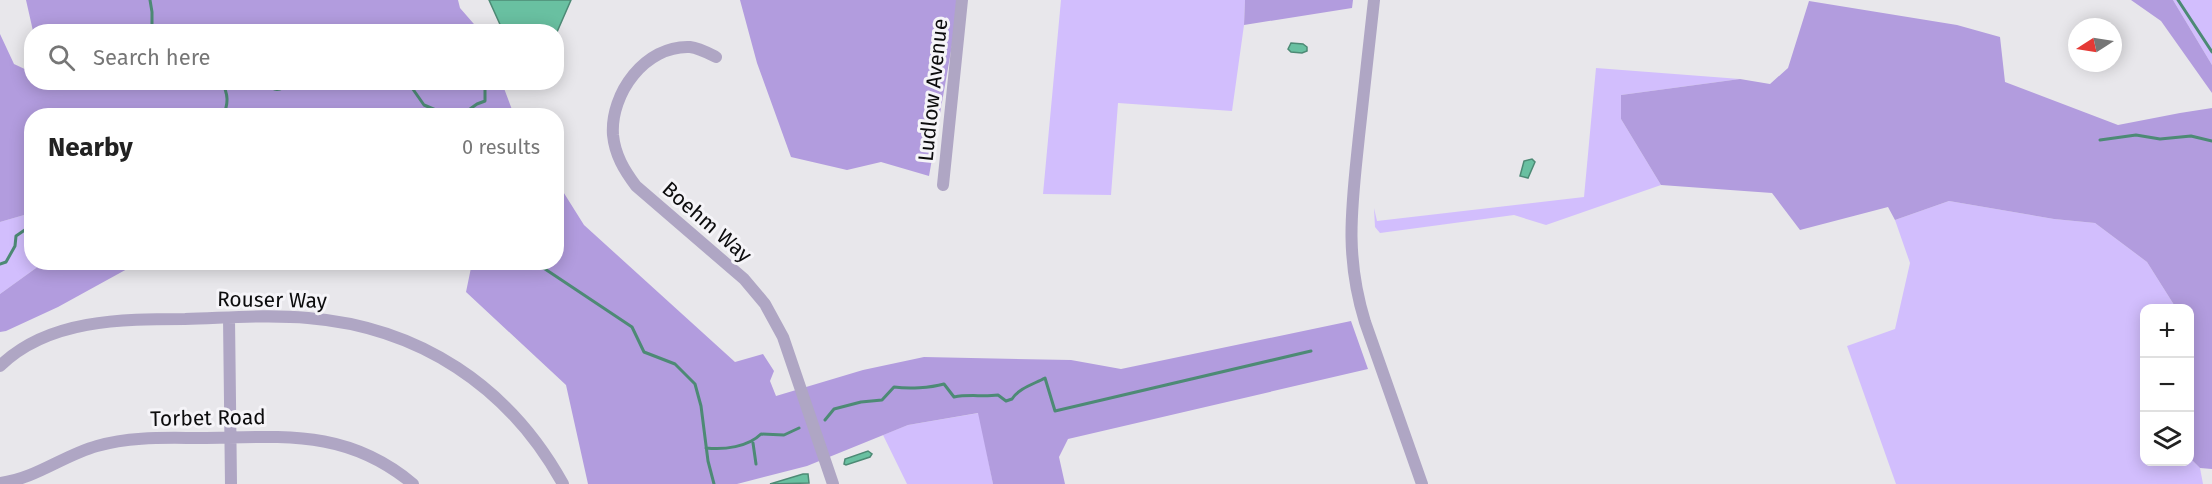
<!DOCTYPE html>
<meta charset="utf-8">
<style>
body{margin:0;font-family:"Fira Sans",sans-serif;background:#f6f6f6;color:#222}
.controls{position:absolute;right:18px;bottom:18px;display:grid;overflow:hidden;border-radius:12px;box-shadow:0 3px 15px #0003}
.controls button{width:54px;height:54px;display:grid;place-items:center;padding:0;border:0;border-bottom:2px solid #e0e0e0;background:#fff;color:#222;font:30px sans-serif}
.compass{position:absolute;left:2068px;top:18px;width:54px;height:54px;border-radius:50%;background:#fff;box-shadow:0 3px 15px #0003;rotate:258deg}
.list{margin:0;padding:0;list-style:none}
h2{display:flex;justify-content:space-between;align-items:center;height:78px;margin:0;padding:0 24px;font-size:26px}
h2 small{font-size:20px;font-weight:400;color:#767676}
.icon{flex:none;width:33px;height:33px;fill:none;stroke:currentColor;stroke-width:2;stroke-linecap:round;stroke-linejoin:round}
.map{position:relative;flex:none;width:2212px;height:484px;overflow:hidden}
.search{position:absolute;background:#fff;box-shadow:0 3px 15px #0003;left:24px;top:24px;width:540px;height:66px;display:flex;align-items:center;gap:15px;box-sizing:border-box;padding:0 21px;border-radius:24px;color:#767676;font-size:22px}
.panel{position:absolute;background:#fff;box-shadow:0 3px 15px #0003;left:24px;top:108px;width:540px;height:162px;border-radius:24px}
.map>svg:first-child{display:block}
.green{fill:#d2befd}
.forest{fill:#b29cde}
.water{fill:#69c0a1;stroke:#4d8a75;stroke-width:1.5}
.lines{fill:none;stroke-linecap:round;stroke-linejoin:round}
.stream{stroke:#4d8a75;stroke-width:3}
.minor{stroke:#afa6c4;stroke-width:12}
.labels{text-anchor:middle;stroke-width:6;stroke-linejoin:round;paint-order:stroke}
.street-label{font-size:21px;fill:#0c0c0d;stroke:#f5f4f8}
</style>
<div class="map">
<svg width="2212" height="484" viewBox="0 0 2212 484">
<rect width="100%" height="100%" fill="#e8e7eb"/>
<path class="green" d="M 1061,0 L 1245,0 L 1244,25 L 1232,111 L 1118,103 L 1111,195 L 1043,194 Z
M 2173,0 L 2212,0 L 2212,65 Z
M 1596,68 L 1740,79 L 1621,95 L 1621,119 L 1661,185 L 1546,225 L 1514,215 L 1380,233 L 1375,227 L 1374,208 L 1377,221 L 1584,197 Z
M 1949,201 L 2054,219 L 2095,223 L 2147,262 L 2176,308 L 2144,308 L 2144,462 L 2190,462 L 2190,458 L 2200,468 L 2203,484 L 1896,484 L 1847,346 L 1895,329 L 1910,263 L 1895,220 Z
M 31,213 L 32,262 L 43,263 L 0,294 L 0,222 Z
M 979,413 L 993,484 L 907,484 L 883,435 L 908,425 Z"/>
<path class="forest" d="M 26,0 L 458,0 L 460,8 L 480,31 L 33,31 Z
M 740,0 L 960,0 L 929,176 L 881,162 L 847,170 L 791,157 L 757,63 Z
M 1245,0 L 1353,0 L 1352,8 L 1244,25 Z
M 2131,0 L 2173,0 L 2212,65 L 2212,93 L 2161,21 Z
M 1809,1 L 1957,25 L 2000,37 L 2005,82 L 2118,125 L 2180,113 L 2212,108 L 2212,469 L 2200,468 L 2190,458 L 2190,308 L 2176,308 L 2147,262 L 2095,223 L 2054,219 L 1949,201 L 1895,220 L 1888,207 L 1800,230 L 1772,193 L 1661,185 L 1621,119 L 1621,95 L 1740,79 L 1770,84 L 1788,68 Z
M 0,34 L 14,64 L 31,72 L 32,82 L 502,83 L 514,115 L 32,116 L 31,213 L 0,222 Z
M 557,182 L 584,225 L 735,362 L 763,354 L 774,371 L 770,381 L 776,396 L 863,370 L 924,357 L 1071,360 L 1121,369 L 1351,321 L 1368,369 L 1068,439 L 1059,457 L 1065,484 L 993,484 L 978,413 L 908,425 L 807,466 L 737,484 L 588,484 L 566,385 L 466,292 L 472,263 L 556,262 Z
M 43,263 L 43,262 L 138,263 L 58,307 L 6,331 L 0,332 L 0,294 Z"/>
<path class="water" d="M 489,0 L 571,0 L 557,32 L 503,31 Z
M 1291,43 L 1303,44 L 1307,47 L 1307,51 L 1302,53 L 1291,52 L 1288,49 Z
M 1532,159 L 1535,162 L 1528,178 L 1520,176 L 1524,161 Z
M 868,451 L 872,454 L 870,457 L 846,465 L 844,464 L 845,459 Z
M 803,474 L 808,474 L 809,483 L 770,484 Z"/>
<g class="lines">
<path class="stream" d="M 150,0 L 152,12 L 152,32
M 2178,0 L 2212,52
M 222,82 C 228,94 229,103 223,116
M 263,82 C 275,91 279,93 290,82
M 404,82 L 410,85 L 424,105 L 450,116
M 460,116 L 477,104 L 485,101 L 485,82
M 2100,140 L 2136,135 L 2160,139 L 2191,136 L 2212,141
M 539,262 L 542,267 L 632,327 L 644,352 L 675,364 L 695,384 L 701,406 L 708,461 L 714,484
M 0,264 L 6,262 L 15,246 L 16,236 L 32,225
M 825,420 L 834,409 L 861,402 L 882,400 L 894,387 C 909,389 930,388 944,384 L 954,397 C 969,394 983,397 998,395 L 1006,401 L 1012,399 C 1019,388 1034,384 1045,378 L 1055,411 L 1311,351
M 753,443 L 756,464
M 706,448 C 724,450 748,447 761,434 L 784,435 L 799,428"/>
<path class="minor" d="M 1374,0 C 1369,45 1364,91 1359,136 C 1352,205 1344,254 1365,322 L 1422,484
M 716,57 C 708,53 699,48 690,47 C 645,45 610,94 613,135 C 615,155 624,170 636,186 L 744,279 L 765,304 L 783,337 L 833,484
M 943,185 L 962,0
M 229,318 L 231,484
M 0,366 C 48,319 122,319 185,319 C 225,318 267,314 308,318 C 419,327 509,386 563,484
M 0,483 C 35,479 64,455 97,446 C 131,436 167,438 201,438 C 282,437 346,428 413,484"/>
</g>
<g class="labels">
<g class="street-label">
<text transform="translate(933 90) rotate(-84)" y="7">Ludlow Avenue</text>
<text transform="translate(707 222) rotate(41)" y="7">Boehm Way</text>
<text transform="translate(272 300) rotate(1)" y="7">Rouser Way</text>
<text transform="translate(208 418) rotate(-1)" y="7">Torbet Road</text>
</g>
</g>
</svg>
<div class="controls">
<button>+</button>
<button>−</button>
<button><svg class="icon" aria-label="layers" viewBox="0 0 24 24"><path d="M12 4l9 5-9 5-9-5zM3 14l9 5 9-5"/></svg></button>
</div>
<svg class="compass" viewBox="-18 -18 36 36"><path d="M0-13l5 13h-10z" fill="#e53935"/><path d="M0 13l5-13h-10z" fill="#767676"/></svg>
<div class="search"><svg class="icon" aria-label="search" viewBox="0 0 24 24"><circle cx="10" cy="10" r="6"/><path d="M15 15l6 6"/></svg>Search here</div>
<section class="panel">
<h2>Nearby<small>0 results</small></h2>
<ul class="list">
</ul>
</section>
</div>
